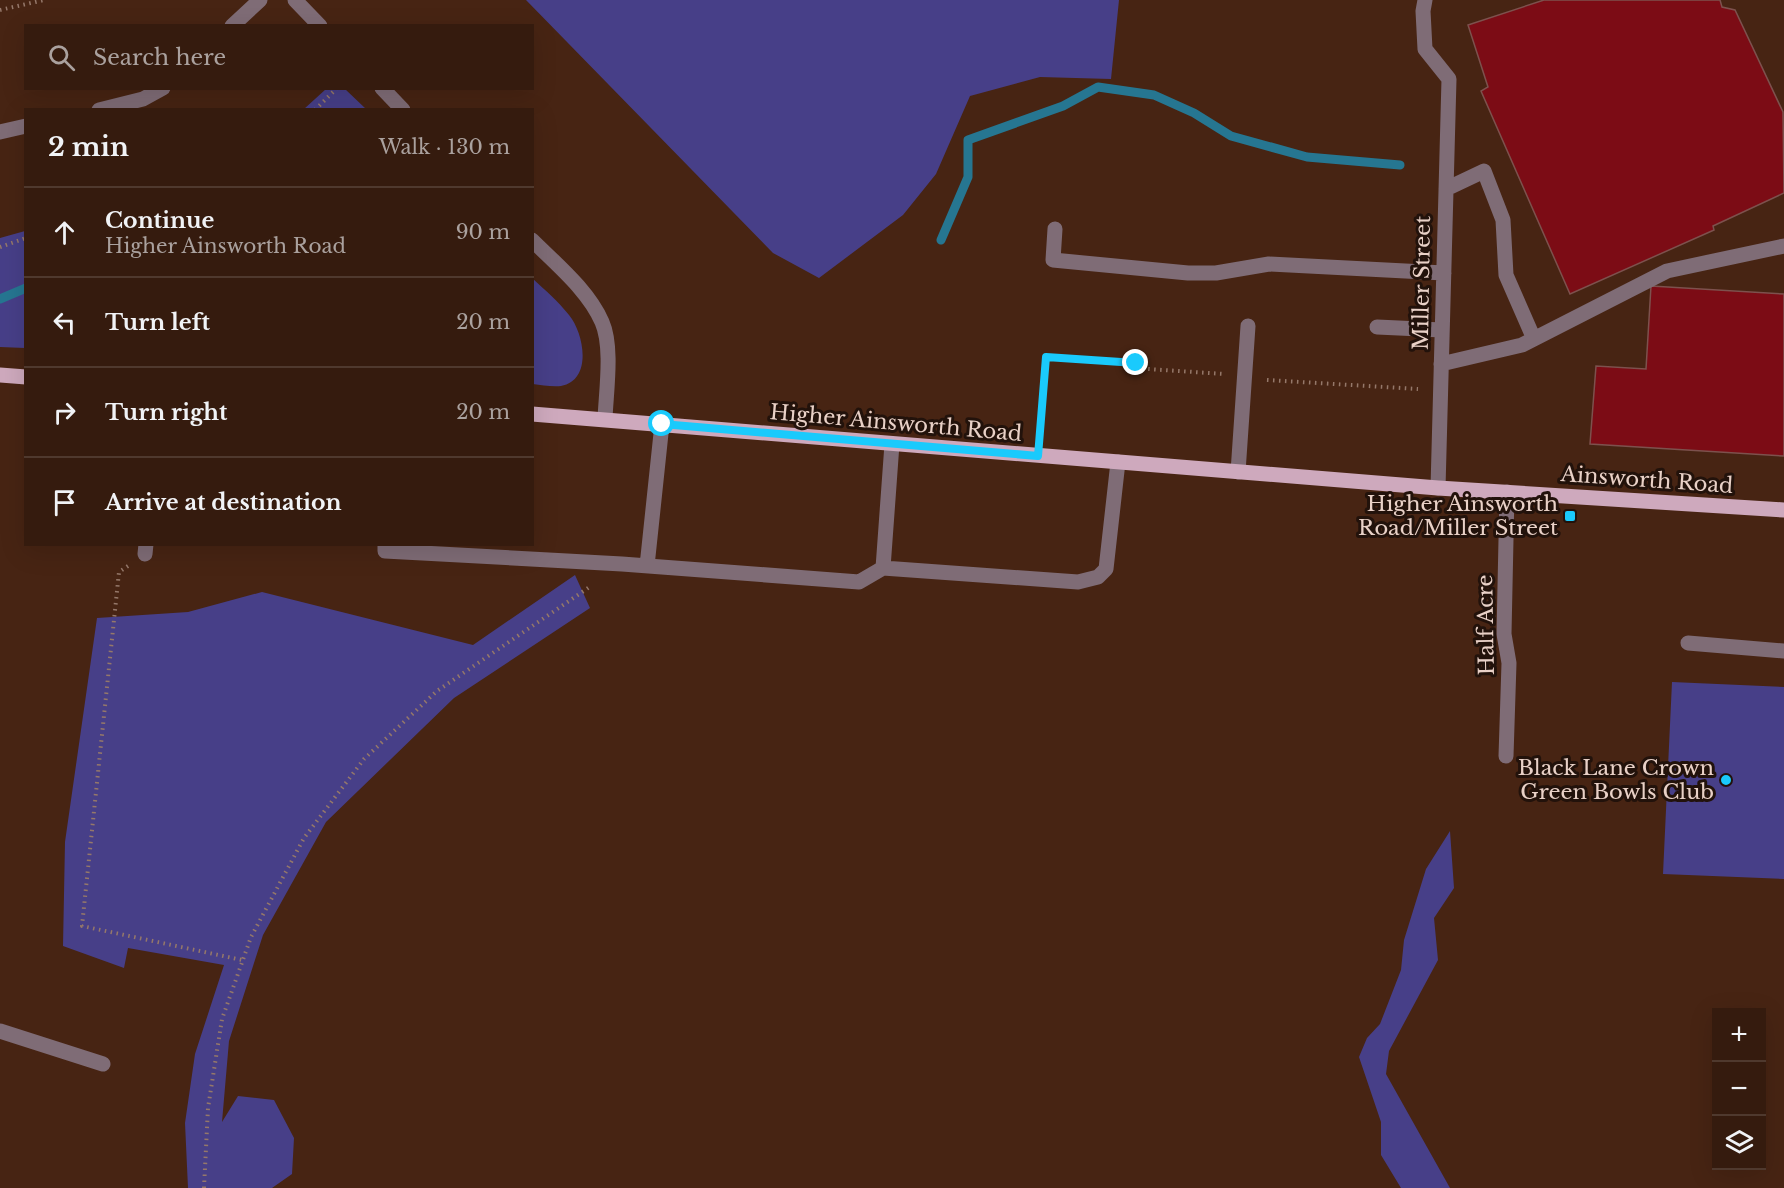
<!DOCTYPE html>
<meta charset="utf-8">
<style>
body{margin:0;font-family:"Libre Baskerville",serif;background:#40281c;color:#f1f3f6}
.controls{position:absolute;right:18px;bottom:18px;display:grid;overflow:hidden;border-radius:0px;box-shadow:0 6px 24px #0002}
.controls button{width:54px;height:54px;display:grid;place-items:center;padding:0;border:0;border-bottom:2px solid #4f392e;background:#351b0e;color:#f1f3f6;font:30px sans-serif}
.stop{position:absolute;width:18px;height:18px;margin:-14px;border:4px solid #1acafc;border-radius:50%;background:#fff}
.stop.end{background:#1acafc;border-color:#fff;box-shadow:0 2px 6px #0008}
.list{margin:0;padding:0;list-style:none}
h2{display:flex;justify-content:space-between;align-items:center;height:78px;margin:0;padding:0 24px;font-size:26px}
h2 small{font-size:20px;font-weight:400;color:#aaa19e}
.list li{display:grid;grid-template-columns:39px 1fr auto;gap:18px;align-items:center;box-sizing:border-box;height:90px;padding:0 24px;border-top:2px solid #4f392e}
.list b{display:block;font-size:22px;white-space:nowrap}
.list p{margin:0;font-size:20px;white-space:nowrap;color:#aaa19e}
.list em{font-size:20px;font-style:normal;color:#aaa19e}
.icon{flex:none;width:33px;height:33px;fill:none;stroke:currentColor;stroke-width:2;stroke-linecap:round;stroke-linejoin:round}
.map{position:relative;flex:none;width:1784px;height:1188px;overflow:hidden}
.search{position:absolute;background:#351b0e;box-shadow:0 6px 24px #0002;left:24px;top:24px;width:510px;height:66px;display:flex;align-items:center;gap:15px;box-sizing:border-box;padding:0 21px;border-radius:0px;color:#aaa19e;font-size:22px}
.panel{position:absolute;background:#351b0e;box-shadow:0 6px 24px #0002;left:24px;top:108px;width:510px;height:438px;border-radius:0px}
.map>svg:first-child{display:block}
.green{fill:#473f88}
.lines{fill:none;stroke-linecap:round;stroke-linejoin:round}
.stream{stroke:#267691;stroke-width:9}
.building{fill:#7c0c15;stroke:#7d514d;stroke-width:1.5}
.path{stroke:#95786a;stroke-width:4;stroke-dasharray:1.5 4.5;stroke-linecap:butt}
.minor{stroke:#7f6c76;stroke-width:15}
.major{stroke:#cea9bd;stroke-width:15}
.route{stroke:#1acafc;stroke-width:8}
.poi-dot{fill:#1acafc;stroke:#22120b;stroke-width:2}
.labels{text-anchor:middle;stroke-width:6;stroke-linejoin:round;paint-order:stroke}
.street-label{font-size:21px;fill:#e9d1c7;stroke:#22120b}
.poi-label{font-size:21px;fill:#e9d1c7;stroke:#22120b;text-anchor:end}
</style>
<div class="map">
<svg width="1784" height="1188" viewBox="0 0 1784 1188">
<rect width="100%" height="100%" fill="#472413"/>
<path class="green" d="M 526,0 L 1119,0 L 1111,79 L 1040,77 L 970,96 L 936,174 L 903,215 L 819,278 L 773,253 Z
M 326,89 L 345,89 L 366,109 L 304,109 Z
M 25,231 L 25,348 L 0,347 L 0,238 Z
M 532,278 C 545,290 558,301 569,315 C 584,333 593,380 561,386 C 552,387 541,385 533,384 Z
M 575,575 L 590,608 L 454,698 L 326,822 L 263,935 L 229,1041 L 222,1122 L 238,1096 L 274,1100 L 294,1138 L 292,1174 L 272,1188 L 188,1188 L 185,1123 L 195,1054 L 224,965 L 128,948 L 124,968 L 63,946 L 65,842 L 97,618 L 188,612 L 262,592 L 473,645 Z
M 1672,682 L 1784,687 L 1784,879 L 1663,874 Z
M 1450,831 L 1454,888 L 1434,918 L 1438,960 L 1389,1051 L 1386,1074 L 1450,1188 L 1401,1188 L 1381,1155 L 1381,1122 L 1359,1057 L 1367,1038 L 1380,1024 L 1401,970 L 1404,940 L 1426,869 Z"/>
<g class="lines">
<path class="stream" d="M 941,240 L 968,177 L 968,140 L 1063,106 L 1098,87 L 1154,95 L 1194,113 L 1231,136 L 1307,157 L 1400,165
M 0,299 L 26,288"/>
</g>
<path class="building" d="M 1544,0 L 1720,0 L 1722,7 L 1735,10 L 1783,112 L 1784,193 L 1713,226 L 1714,230 L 1570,294 L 1481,91 L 1488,87 L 1468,25 Z
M 1651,286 L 1784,294 L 1784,456 L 1590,444 L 1596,366 L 1646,369 Z"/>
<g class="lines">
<path class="path" d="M 0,10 L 44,0
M 315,110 L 337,88
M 0,247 L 26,238
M 1267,380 L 1418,389
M 1040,433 L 1046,357 L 1136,363 L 1148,369 L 1224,374
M 128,566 L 119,572 L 82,926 L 242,960
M 204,1188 L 208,1108 L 222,1019 L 251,937 L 304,838 L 364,759 L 437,691 L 591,586"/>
<path class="minor" d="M 295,0 L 320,26
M 1425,0 L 1423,11 L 1425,49 L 1449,79 L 1438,488
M 232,26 L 260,0
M 382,88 L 403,110
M 99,110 L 143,99 L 163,88
M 0,132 L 26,126
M 1446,189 L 1484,171 L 1503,220 L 1506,275 L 1534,339
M 1055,229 L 1053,260 L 1188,273 L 1216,273 L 1269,264 L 1444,273
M 532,240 C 556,264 588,290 602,322 C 613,347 606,392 605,419
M 1377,327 L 1442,330
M 1441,364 L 1522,345 L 1667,271 L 1784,246
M 1238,472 L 1248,326
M 385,544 L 385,551 L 622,564 L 859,582 L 883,568 L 1078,582 L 1098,577 L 1106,569 L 1118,462
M 145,554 L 146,544
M 647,566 L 662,424
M 883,568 L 892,444
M 1688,643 L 1784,651
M 1506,756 L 1509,663 L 1504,634 L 1507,492
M 0,1031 L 103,1064"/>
<path class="major" d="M 0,375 L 26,377
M 532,414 L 1438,488 L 1784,510"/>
</g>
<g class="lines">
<path class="route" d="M 662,424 L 1038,456 L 1046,357 L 1136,363"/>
</g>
<g class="poi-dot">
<rect x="1564" y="510" width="12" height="12" rx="3"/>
<circle cx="1726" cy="780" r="6"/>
</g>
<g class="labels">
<g class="street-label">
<text transform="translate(1422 283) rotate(-89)" y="7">Miller Street</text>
<text transform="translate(896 423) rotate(5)" y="7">Higher Ainsworth Road</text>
<text transform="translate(1647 480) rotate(4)" y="7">Ainsworth Road</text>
<text transform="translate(1486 625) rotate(-91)" y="7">Half Acre</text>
</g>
<g class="poi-label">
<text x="1558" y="511">Higher Ainsworth<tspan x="1558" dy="24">Road/Miller Street</tspan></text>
<text x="1714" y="775">Black Lane Crown<tspan x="1714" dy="24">Green Bowls Club</tspan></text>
</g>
</g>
</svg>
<div class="controls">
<button>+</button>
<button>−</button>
<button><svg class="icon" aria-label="layers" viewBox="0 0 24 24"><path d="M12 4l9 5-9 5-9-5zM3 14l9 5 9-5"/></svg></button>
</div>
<div class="stop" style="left:662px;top:424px"></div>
<div class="stop end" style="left:1136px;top:363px"></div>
<div class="search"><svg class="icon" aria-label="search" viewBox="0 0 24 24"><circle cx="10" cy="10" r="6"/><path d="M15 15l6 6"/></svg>Search here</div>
<section class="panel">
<h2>2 min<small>Walk · 130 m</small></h2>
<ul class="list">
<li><svg class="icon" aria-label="ahead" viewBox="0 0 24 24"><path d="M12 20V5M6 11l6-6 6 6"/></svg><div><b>Continue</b><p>Higher Ainsworth Road</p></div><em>90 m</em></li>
<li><svg class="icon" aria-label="left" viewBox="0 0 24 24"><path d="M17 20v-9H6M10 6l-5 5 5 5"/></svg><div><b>Turn left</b></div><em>20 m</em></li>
<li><svg class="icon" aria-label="right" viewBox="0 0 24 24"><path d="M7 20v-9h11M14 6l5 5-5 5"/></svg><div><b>Turn right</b></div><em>20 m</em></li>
<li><svg class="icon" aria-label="arrive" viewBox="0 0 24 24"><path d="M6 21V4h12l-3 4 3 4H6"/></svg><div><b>Arrive at destination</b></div></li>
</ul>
</section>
</div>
